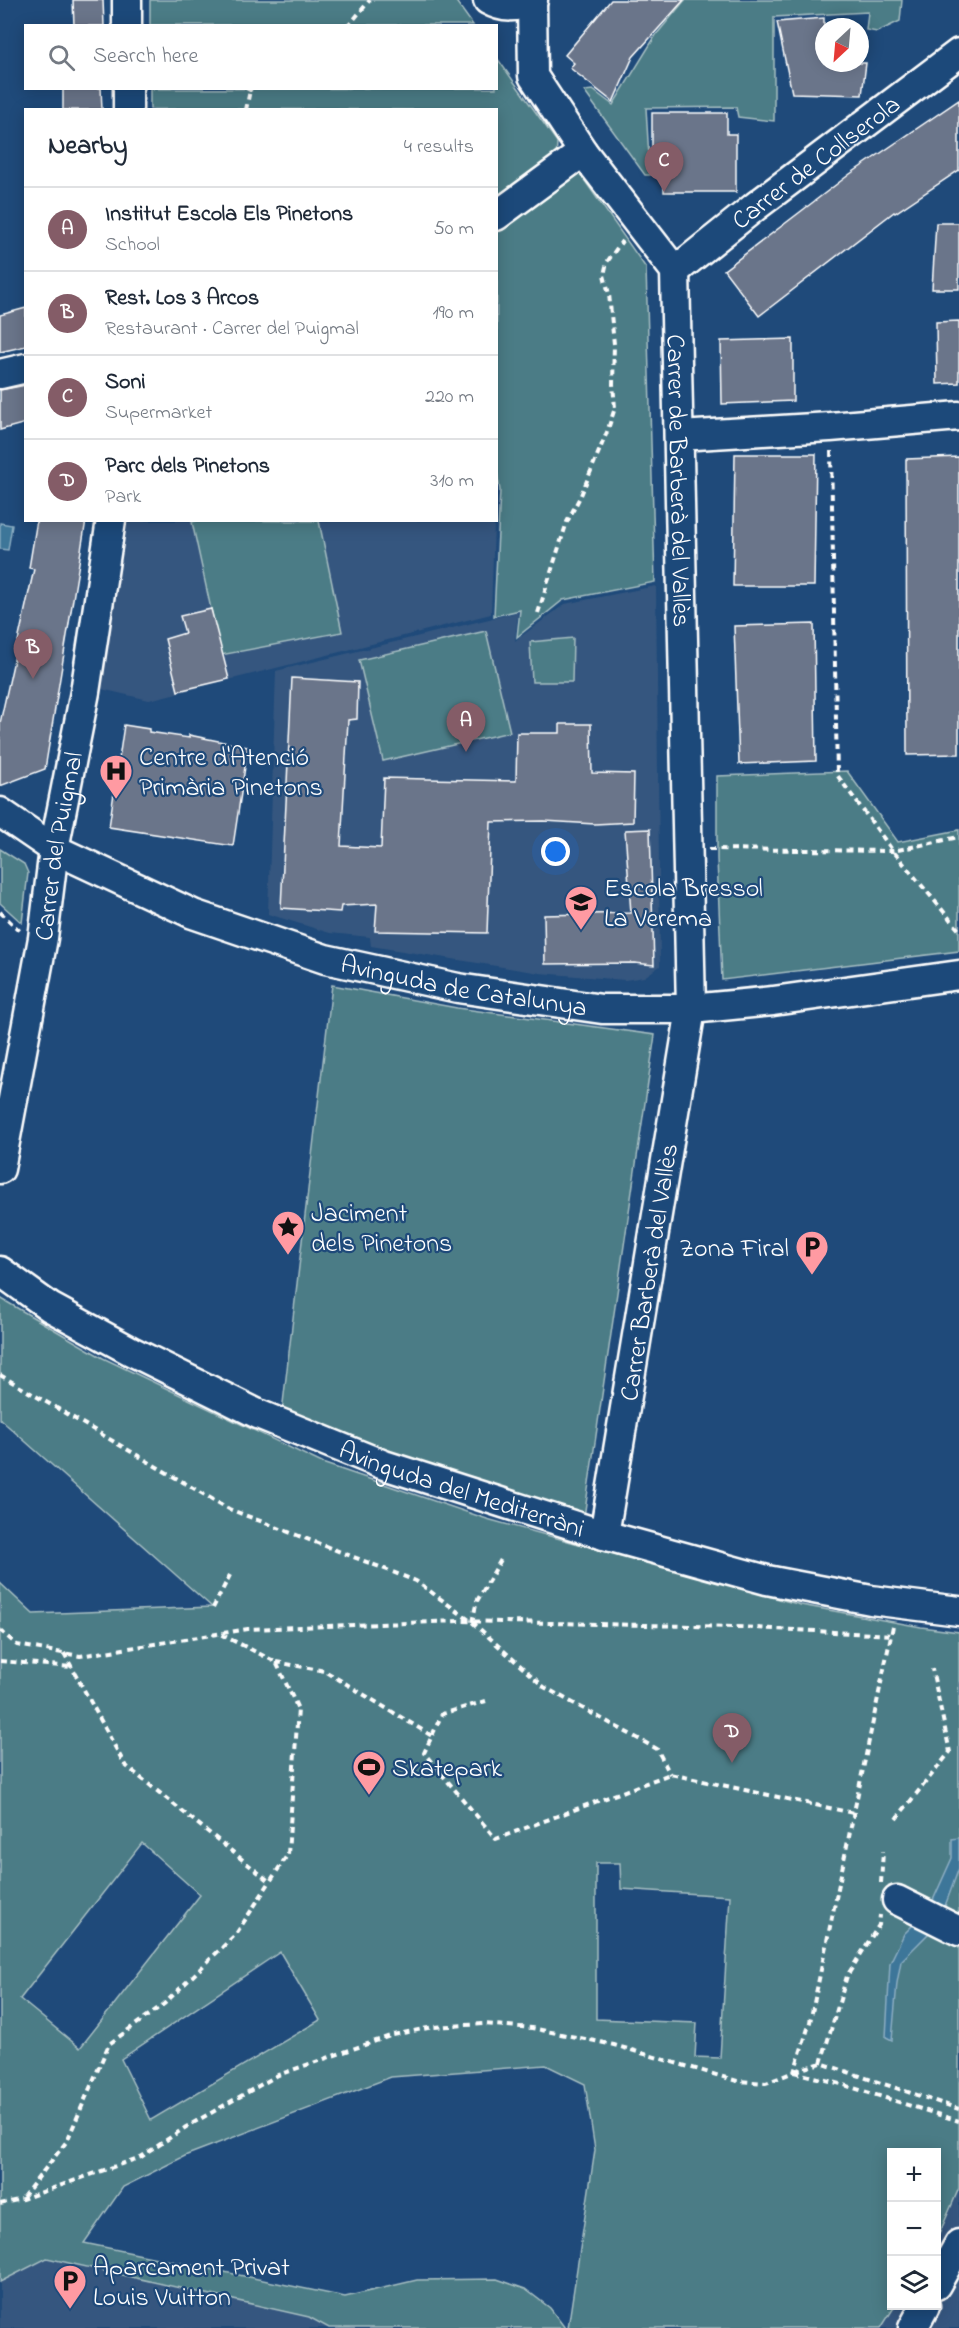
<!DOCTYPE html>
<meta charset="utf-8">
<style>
body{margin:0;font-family:"Indie Flower",sans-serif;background:#f2f2f3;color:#1f2937}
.controls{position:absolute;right:18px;bottom:18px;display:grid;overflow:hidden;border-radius:0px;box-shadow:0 3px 15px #0003}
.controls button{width:54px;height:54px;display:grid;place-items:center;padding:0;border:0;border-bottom:2px solid #e0e1e3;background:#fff;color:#1f2937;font:30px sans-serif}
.compass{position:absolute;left:815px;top:18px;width:54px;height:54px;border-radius:50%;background:#fff;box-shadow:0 3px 15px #0003;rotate:206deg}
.you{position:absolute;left:556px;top:852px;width:21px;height:21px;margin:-15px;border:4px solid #fff;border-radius:50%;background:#1a73e8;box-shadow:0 0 0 9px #1a73e833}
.badge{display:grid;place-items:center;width:39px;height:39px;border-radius:50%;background:#845c67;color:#fff;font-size:20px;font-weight:700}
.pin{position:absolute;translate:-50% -50px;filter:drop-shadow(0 2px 3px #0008)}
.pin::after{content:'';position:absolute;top:32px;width:21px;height:18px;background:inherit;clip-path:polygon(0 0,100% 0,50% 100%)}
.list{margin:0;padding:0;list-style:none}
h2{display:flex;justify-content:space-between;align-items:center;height:78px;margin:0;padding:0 24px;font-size:26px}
h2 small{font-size:20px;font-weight:400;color:#747a83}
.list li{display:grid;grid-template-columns:39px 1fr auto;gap:18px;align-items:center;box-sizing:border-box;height:84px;padding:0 24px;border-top:2px solid #e0e1e3}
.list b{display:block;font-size:22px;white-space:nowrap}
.list p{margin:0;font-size:20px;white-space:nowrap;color:#747a83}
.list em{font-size:20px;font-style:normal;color:#747a83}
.icon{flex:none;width:33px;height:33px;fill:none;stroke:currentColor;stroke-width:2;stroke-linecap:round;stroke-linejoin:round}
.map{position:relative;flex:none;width:959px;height:2328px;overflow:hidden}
.search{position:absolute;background:#fff;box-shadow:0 3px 15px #0003;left:24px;top:24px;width:474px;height:66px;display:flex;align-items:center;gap:15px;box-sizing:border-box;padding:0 21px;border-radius:0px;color:#747a83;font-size:22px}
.panel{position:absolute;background:#fff;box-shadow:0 3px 15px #0003;left:24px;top:108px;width:474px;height:414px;border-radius:0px}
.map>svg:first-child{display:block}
.built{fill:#36577f}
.green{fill:#4c7c86;stroke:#a6bec2;stroke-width:1.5;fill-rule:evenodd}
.water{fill:#3e7699;stroke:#8badc2;stroke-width:1.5}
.building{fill:#6b758a;stroke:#fff;stroke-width:1.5}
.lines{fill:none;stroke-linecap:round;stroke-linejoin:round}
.minor-casing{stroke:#fff;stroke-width:33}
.path{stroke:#fff;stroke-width:4;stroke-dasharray:6 4.5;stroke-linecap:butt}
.minor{stroke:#1f4a7a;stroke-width:28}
.labels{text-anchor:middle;stroke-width:4.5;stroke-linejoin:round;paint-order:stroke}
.street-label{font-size:26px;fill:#fff;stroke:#1f4a7a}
.poi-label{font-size:26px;fill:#fff;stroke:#1f4a7a;text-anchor:start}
</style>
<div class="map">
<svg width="959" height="2328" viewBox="0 0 959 2328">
<rect width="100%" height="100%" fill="#1f4a7a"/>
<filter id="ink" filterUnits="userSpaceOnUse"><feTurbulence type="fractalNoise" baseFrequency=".0167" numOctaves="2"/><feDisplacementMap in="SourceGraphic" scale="12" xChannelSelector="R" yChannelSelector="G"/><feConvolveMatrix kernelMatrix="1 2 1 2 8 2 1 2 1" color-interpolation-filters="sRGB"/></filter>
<g filter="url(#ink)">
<path class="built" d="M 124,521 L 494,521 L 491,614 L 149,700 L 97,688 Z
M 656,586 L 660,966 L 644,977 L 625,980 L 540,973 L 371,946 L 370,937 L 330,933 L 268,914 L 276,671 L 518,612 L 515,641 L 565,604 Z
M 959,2188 L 959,2328 L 881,2328 L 895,2306 L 936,2306 L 937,2239 Z
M 46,2258 L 309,2317 L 329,2328 L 0,2328 L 0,2282 Z"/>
<path class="green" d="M 150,0 L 455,0 L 473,25 L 150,25 Z
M 685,0 L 902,0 L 900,21 L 877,32 L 866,30 L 868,12 L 774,17 L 774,121 L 738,117 L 736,107 L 646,108 L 650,175 L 645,175 L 584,91 L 593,90 L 613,105 L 656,35 Z
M 497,58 L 557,142 L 556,163 L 497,206 L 496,110 L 150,109 L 150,89 L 496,88 Z
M 578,171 L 646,268 L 655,582 L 563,600 L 517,637 L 520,610 L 494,616 L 500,490 L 496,466 L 497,229 Z
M 198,520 L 319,521 L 342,632 L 221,655 L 192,522 Z
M 486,631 L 510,732 L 383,761 L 359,660 Z
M 573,638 L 572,682 L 532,682 L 530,642 Z
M 847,771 L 898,842 L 959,830 L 959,951 L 722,980 L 717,859 L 717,776 Z
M 0,849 L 24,864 L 28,873 L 22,923 L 0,903 Z
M 332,985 L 457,1008 L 655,1035 L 584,1517 L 391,1458 L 282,1412 Z
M 0,1298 L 103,1358 L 322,1463 L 487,1519 L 801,1605 L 921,1627 L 959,1632 L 959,2188 L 937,2239 L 936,2152 L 892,2152 L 892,2306 L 895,2306 L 881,2328 L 568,2328 L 595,2150 L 585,2084 L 546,2065 L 391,2077 L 187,2155 L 123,2187 L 84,2243 L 345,2297 L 417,2280 L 497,2279 L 525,2289 L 550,2308 L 565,2328 L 329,2328 L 309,2317 L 47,2258 L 0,2282 L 0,1583 L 33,1614 L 212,1607 L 0,1419 ZM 142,1843 L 200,1895 L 80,2048 L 20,1999 ZM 596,1863 L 620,1863 L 621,1889 L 730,1896 L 720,2058 L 695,2057 L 697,2023 L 596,2019 ZM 280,1952 L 320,2020 L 151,2120 L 121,2059 Z"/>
<path class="water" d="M 0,523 L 12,525 L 8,550 L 0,549 Z
M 959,1838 L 959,1868 L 945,1906 L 931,1931 L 901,1961 L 897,1983 L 892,2040 L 886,2037 L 890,1963 L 904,1934 L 929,1909 L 952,1858 L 952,1839 Z"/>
<path class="building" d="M 73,0 L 103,0 L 104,26 L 74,26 Z
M 611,0 L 684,0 L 633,57 L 613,102 L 570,68 L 574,63 L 565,55 Z
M 824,18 L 824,63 L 866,63 L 862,95 L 792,93 L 777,22 Z
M 63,88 L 101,88 L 102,110 L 63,110 Z
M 959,100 L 959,170 L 895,213 L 894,212 L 759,316 L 724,270 L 850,174 Z
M 652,113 L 727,113 L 727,134 L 736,134 L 736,192 L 664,192 L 664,160 L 652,160 Z
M 936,223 L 959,223 L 959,289 L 932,289 Z
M 26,308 L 26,346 L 0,352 L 0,315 Z
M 959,321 L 959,383 L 937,384 L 936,322 Z
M 793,339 L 793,401 L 722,404 L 721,341 Z
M 26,385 L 26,423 L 0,430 L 0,390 Z
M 735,454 L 816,454 L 814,586 L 733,586 Z
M 959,457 L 959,754 L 907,755 L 906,459 Z
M 37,520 L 86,520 L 45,769 L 0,786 L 0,723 L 34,569 L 29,568 Z
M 211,609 L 229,679 L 178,691 L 165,639 L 185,633 L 180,616 Z
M 814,624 L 816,761 L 739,764 L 734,626 Z
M 292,678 L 358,682 L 357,719 L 348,720 L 341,846 L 381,848 L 384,778 L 516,781 L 517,733 L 560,733 L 560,724 L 591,724 L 592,773 L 634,774 L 633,822 L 595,824 L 544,821 L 491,822 L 487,933 L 375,931 L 377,904 L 341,906 L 340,912 L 281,908 Z
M 124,725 L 149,729 L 149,732 L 189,738 L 189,735 L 248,747 L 233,846 L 109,827 Z
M 650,829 L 654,965 L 634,963 L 545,964 L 544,915 L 631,913 L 625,830 Z"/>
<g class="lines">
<g class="minor-casing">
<g id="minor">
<path d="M 127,0 L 127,26"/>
<path d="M 488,0 C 504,9 516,8 533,0"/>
<path id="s1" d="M 532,1 L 533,76 L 583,152 L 675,271 L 691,1009 L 604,1535"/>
<path d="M 128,88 L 128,110"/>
<path d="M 496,216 L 583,152"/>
<path id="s2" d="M 675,271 L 756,206 L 959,53"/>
<path d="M 0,374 L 26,368"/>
<path d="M 679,436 L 830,427 L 959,416"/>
<path id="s3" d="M 0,812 L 54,849 L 193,914 L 325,959 L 458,988 L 602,1009 L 691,1009 L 773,1001 L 959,975"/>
<path id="s4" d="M 0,1169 L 43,938 L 54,849 L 85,692 L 111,520"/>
<path id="s5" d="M 0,1271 L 50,1307 L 131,1351 L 258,1414 L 384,1465 L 604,1535 L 767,1580 L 871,1600 L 959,1611"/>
<path d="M 897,1900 L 959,1931"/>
<path d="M 936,2285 L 959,2244"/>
<path d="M 913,2328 L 925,2306"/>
</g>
</g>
<path class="path" d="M 347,26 L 350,24 L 370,0
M 246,88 L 250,90 L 252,88
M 246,110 L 250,90
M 831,451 L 837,775 L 893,851 L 959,930
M 538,613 L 567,522 L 581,495 L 607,432 L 615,408 L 613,384 L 614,344 L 609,294 L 604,275 L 607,262 L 622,241
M 709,849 L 893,851 L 959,837
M 0,912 L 21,932
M 0,1375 L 229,1509 L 416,1581 L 472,1622 L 544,1687 L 657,1749 L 670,1774
M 213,1608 L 230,1575
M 472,1622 L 477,1601 L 503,1556
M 0,1630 L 17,1645 L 80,1656 L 248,1629 L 459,1621 L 736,1627 L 892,1635
M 64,1653 L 125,1765 L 270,1882
M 0,1661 L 72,1667
M 276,1662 L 325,1671 L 432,1736
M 486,1701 L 442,1714 L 424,1753 L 496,1839 L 670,1774 L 853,1813
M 896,1819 L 950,1752 L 932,1669
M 881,1883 L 883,1851
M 821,2063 L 847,1976 L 879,1925 L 880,1915
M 795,2071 L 821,2063 L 959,2109
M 794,2072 L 841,2084 L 959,2121
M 23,2197 L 67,2141 L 109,2044 L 164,2004 L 236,1934 L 288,1854 L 298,1709 L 276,1662 L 220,1634
M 0,2204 L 22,2199 L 141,2157 L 186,2127 L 278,2075 L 393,2035 L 433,2027 L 483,2024 L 532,2028 L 614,2045 L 737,2081 L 766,2083 L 794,2072 L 810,2022 L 893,1626"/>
<use href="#minor" class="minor"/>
</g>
</g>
<defs>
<g id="hospital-pin" transform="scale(1.725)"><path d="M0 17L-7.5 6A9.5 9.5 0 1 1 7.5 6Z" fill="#ff9aa2" stroke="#1f4a7a"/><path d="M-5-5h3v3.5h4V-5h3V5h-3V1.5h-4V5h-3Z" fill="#111"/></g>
<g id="school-pin" transform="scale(1.725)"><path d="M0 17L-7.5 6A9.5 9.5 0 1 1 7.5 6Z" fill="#ff9aa2" stroke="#1f4a7a"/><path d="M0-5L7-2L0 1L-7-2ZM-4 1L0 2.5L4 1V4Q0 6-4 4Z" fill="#111"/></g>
<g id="sight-pin" transform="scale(1.725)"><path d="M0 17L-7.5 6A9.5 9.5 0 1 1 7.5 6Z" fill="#ff9aa2" stroke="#1f4a7a"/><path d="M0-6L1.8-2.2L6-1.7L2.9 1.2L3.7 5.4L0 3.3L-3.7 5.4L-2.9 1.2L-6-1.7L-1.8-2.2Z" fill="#111"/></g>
<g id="parking-pin" transform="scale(1.725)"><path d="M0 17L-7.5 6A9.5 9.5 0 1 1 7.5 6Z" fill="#ff9aa2" stroke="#1f4a7a"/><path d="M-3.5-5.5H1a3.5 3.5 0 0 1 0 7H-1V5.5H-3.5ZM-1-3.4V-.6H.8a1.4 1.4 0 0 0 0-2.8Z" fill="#111"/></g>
<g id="stadium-pin" transform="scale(1.725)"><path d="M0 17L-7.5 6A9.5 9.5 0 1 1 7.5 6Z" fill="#ff9aa2" stroke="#1f4a7a"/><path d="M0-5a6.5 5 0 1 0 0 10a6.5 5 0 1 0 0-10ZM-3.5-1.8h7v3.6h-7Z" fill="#111"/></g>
</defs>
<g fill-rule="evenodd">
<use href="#hospital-pin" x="116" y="771"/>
<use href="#school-pin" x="581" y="902"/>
<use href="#sight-pin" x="288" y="1227"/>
<use href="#parking-pin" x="812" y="1247"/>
<use href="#stadium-pin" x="369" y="1767"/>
<use href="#parking-pin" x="70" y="2281"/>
</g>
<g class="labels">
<g class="street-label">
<text dy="9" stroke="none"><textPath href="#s2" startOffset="178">Carrer de Collserola</textPath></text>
<text dy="9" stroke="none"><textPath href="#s1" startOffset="526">Carrer de Barberà del Vallès</textPath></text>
<text dy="9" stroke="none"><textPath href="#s4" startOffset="328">Carrer del Puigmal</textPath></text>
<text dy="9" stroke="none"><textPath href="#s3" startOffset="500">Avinguda de Catalunya</textPath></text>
<text transform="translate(648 1272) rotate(-81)" y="9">Carrer Barberà del Vallès</text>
<text dy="9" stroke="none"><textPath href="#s5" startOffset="513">Avinguda del Mediterràni</textPath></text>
</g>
<g class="poi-label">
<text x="139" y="765">Centre d'Atenció<tspan x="139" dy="30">Primària Pinetons</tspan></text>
<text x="604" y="896">Escola Bressol<tspan x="604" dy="30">La Verema</tspan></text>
<text x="311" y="1221">Jaciment<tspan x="311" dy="30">dels Pinetons</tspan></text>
<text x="789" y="1256" text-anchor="end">Zona Firal</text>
<text x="392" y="1776">Skatepark</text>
<text x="93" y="2275">Aparcament Privat<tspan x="93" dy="30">Louis Vuitton</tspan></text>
</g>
</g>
</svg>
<div class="controls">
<button>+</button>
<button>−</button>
<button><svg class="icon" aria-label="layers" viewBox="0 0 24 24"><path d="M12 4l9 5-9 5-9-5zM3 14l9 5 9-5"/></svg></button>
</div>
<svg class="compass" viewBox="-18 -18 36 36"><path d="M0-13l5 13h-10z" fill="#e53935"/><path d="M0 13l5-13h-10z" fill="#747a83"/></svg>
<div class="you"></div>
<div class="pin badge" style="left:466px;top:752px">A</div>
<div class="pin badge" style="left:33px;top:679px">B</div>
<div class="pin badge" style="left:664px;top:192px">C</div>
<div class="pin badge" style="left:732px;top:1763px">D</div>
<div class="search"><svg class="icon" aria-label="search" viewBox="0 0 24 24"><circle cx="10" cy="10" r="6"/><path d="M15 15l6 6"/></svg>Search here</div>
<section class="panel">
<h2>Nearby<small>4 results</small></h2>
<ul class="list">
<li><span class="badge">A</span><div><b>Institut Escola Els Pinetons</b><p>School</p></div><em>50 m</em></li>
<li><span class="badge">B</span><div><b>Rest. Los 3 Arcos</b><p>Restaurant · Carrer del Puigmal</p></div><em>190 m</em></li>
<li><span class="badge">C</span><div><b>Soni</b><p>Supermarket</p></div><em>220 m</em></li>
<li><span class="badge">D</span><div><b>Parc dels Pinetons</b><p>Park</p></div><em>310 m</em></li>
</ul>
</section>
</div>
